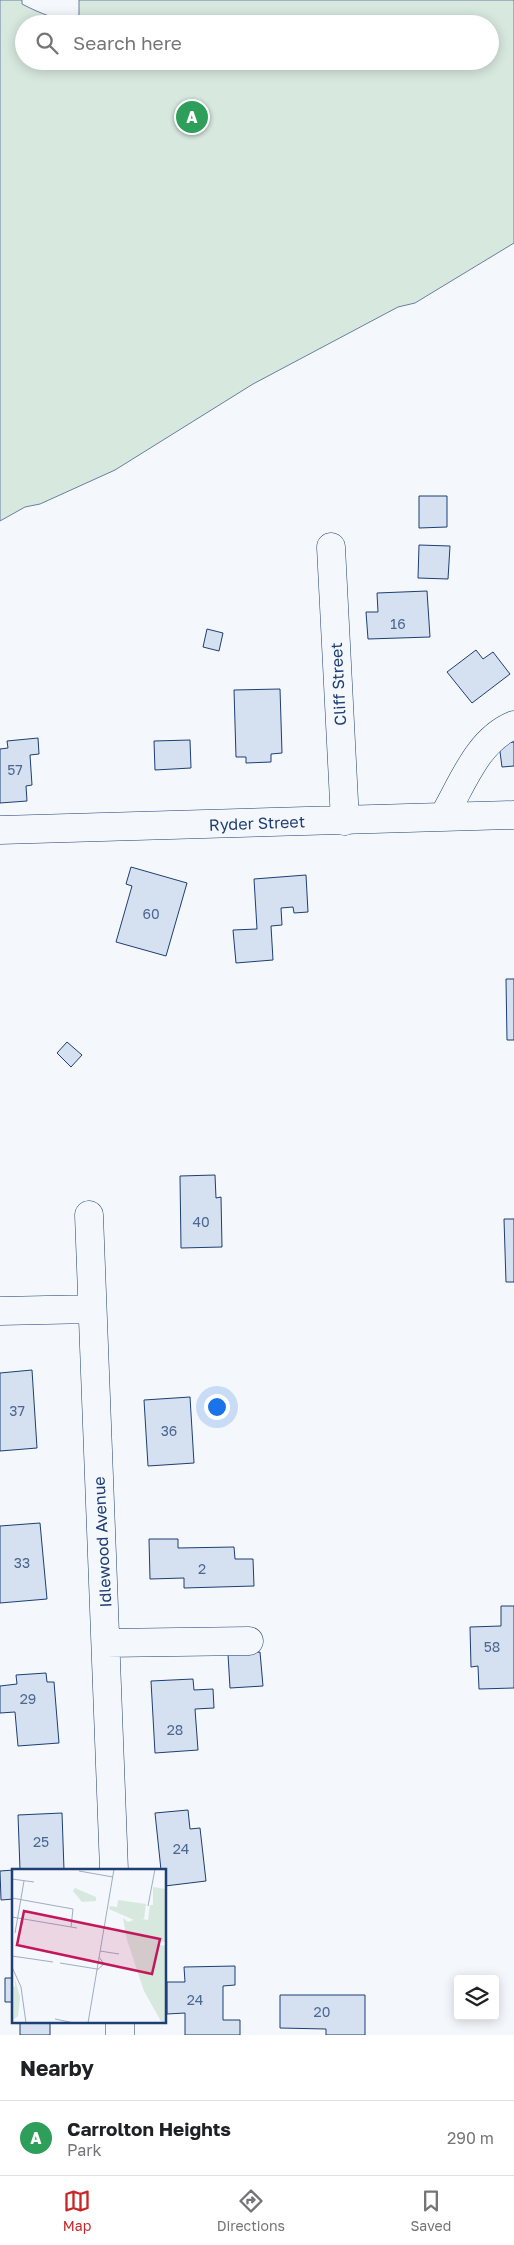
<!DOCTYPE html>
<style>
body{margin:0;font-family:"Golos Text",sans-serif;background:#f6f6f6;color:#202124}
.controls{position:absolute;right:15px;bottom:15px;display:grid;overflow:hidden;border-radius:5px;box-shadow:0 2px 12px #0003}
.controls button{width:45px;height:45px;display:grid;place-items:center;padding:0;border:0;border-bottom:1px solid #e0e0e0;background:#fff;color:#202124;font:25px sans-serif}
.you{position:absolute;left:216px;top:1406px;width:18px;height:18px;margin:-12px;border:4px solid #fff;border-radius:50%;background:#1a73e8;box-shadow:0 0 0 8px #1a73e833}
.badge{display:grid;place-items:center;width:32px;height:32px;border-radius:50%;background:#c62828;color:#fff;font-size:16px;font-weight:700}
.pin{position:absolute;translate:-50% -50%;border:2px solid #fff;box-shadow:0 1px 5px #0006}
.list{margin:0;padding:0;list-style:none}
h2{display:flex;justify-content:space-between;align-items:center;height:65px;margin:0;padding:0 20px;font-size:21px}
h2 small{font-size:16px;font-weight:400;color:#757577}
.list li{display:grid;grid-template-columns:32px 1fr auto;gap:15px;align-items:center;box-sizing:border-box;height:75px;padding:0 20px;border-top:1px solid #e0e0e0}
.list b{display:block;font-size:19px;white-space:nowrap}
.list p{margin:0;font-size:16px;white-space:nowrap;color:#757577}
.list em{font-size:16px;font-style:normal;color:#757577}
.icon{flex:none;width:28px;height:28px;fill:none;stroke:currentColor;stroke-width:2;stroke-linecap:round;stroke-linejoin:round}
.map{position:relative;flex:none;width:514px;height:2035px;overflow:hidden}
.search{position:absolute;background:#fff;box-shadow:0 2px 12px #0003;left:15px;right:15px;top:15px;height:55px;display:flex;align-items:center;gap:12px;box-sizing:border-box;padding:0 18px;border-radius:28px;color:#757577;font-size:19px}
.sheet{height:140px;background:#fff}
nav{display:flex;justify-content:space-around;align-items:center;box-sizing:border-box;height:70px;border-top:1px solid #e0e0e0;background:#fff;font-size:14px;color:#757577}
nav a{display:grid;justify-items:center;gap:2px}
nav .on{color:#c62828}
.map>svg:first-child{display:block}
.green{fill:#d7e8df;stroke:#687fa3;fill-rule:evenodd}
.building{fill:#d5e0f0;stroke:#1d3f73}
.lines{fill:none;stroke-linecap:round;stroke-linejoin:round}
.minor-casing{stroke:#1d3f73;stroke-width:29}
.minor{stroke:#f4f7fb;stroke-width:28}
.labels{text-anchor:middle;stroke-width:4;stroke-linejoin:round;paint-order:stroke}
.number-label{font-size:14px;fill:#4b6792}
.street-label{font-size:16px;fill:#1d3f73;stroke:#f4f7fb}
.inset-road{fill:none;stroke:#9eadc5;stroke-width:1}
.view{fill:#c2185b;fill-opacity:0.15;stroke:#c2185b;stroke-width:2.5}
.inset-edge{fill:none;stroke:#1d3f73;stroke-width:2.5}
</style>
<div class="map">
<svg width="514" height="2035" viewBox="0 0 514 2035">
<rect width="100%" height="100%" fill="#f4f7fb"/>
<path class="green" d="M 0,0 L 22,0 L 22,4 C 41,14 58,20 79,24 L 79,0 L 514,0 L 514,243 L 415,303 L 398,307 L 253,384 L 115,470 L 40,504 L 25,507 L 0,521 ZM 24,24 L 490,24 L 490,61 L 24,61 Z"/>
<path class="building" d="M 419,496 L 447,496 L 447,527 L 419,528 Z
M 419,545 L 450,546 L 448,579 L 418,578 Z
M 427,591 L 430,637 L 368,639 L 366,612 L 378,612 L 377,593 Z
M 207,629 L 223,633 L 219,651 L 203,647 Z
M 476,650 L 483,659 L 493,652 L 510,674 L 472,703 L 447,672 Z
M 280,689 L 282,753 L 271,754 L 271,762 L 246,763 L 246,757 L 236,757 L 234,690 Z
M 38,738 L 39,754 L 30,755 L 32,785 L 26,786 L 27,801 L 0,803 L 0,749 L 8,748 L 7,741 Z
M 190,740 L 191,768 L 155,770 L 154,741 Z
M 514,742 L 514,766 L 502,767 L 499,744 Z
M 131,867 L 187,883 L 166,956 L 116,942 L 132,886 L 126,884 Z
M 306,875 L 308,912 L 294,913 L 293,907 L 281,908 L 282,925 L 271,926 L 273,960 L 236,963 L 233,930 L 257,929 L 254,879 Z
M 506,979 L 514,979 L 514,1040 L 507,1040 Z
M 67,1042 L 82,1055 L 71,1067 L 57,1053 Z
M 215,1175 L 216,1198 L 221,1197 L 222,1247 L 181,1248 L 180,1176 Z
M 504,1219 L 514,1219 L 514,1282 L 506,1282 Z
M 32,1370 L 37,1448 L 0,1451 L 0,1373 Z
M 190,1397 L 194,1463 L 148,1466 L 144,1400 Z
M 40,1523 L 47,1599 L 0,1603 L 0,1526 Z
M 149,1539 L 178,1539 L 178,1548 L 234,1547 L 235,1559 L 253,1559 L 254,1586 L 184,1588 L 184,1578 L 150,1579 Z
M 501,1606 L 514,1606 L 514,1688 L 479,1689 L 478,1666 L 471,1667 L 470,1627 L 501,1626 Z
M 260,1652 L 263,1686 L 230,1688 L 228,1654 Z
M 46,1673 L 47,1682 L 54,1682 L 59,1743 L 18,1746 L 15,1712 L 0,1713 L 0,1686 L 17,1684 L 16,1675 Z
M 193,1679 L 194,1690 L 213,1689 L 214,1708 L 195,1709 L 198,1750 L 155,1753 L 151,1681 Z
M 188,1810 L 190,1829 L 200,1828 L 206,1881 L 165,1886 L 165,1870 L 161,1870 L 155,1813 Z
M 62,1813 L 64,1870 L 20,1870 L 18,1815 Z
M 14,1870 L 14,1899 L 1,1900 L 0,1871 Z
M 235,1966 L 235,1985 L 223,1986 L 223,2020 L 240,2020 L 240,2035 L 185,2035 L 185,2013 L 167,2014 L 167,1982 L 185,1982 L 184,1967 Z
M 5,1978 L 14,1978 L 14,2002 L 5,2002 Z
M 280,1995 L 365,1995 L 365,2035 L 326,2035 L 326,2029 L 280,2028 Z
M 20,2021 L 50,2021 L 50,2035 L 20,2035 Z"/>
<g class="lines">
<g class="minor-casing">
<path id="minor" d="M 331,547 L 345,821
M 443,817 C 462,785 477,740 514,725
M 0,830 L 514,815
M 89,1215 L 114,1870
M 0,1311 L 92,1309
M 106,1643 L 249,1641
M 120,2021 L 120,2035"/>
</g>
<use href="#minor" class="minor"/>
</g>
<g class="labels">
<g class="number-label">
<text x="398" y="629">16</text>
<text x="15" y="775">57</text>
<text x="151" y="919">60</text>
<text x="201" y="1227">40</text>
<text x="17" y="1416">37</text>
<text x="169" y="1436">36</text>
<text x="22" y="1568">33</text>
<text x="202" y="1574">2</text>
<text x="492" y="1652">58</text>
<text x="28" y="1704">29</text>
<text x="175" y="1735">28</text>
<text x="41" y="1847">25</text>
<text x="181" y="1854">24</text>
<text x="195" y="2005">24</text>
<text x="322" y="2017">20</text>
</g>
<g class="street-label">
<text transform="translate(338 684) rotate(-93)" y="6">Cliff Street</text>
<text transform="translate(257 823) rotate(-2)" y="6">Ryder Street</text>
<text transform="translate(102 1542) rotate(-93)" y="6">Idlewood Avenue</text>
</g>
</g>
<g transform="translate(12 1869)">
<rect width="154" height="154" fill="#f4f7fb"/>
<path d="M 141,18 L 154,20 L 154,73 L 147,72 L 145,75 L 154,77 L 154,154 L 150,154 L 132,122 L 115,71 L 111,49 L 116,53 L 122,51 L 97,40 L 98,37 L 105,38 L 106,31 L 134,35 L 132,50 L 129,50 L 136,51 L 138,36 L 141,36 ZM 63,19 L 84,28 L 84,32 L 70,33 L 61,22 ZM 3,110 L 8,128 L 6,147 L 0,152 L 0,117 L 3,118 Z" fill="#d7e8df"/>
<path class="inset-road" d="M 67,2 L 101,8M 0,10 L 22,13M 0,29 L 61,40 L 59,58M 136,37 L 143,0M 0,48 L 65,59M 3,64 L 12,12M 88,82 L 107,85M 0,87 L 41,93M 48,94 L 85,100M 0,98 L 9,118 L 14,154M 85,101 L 92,95 L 87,88M 43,150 L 62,154M 76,154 L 102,0"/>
<path class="view" d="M 12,42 L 148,70 L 140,105 L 5,76 Z"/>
<rect width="154" height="154" class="inset-edge"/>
</g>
</svg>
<div class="controls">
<button><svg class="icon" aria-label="layers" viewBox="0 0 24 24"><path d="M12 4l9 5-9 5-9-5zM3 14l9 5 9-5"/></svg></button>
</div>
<div class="you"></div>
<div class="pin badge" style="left:192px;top:117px;background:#2e9e5b">A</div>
<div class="search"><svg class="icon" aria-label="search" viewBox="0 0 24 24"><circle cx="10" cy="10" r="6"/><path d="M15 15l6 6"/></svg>Search here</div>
</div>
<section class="sheet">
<h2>Nearby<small></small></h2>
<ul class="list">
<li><span class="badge" style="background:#2e9e5b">A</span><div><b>Carrolton Heights</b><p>Park</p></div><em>290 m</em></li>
</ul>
</section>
<nav>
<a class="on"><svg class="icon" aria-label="map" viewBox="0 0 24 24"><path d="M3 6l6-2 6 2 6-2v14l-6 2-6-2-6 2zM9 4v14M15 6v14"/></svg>Map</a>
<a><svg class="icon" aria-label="directions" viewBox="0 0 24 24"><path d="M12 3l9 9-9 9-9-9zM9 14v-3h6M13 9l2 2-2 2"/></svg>Directions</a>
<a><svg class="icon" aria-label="saved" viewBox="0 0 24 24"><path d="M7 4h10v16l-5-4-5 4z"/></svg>Saved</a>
</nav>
